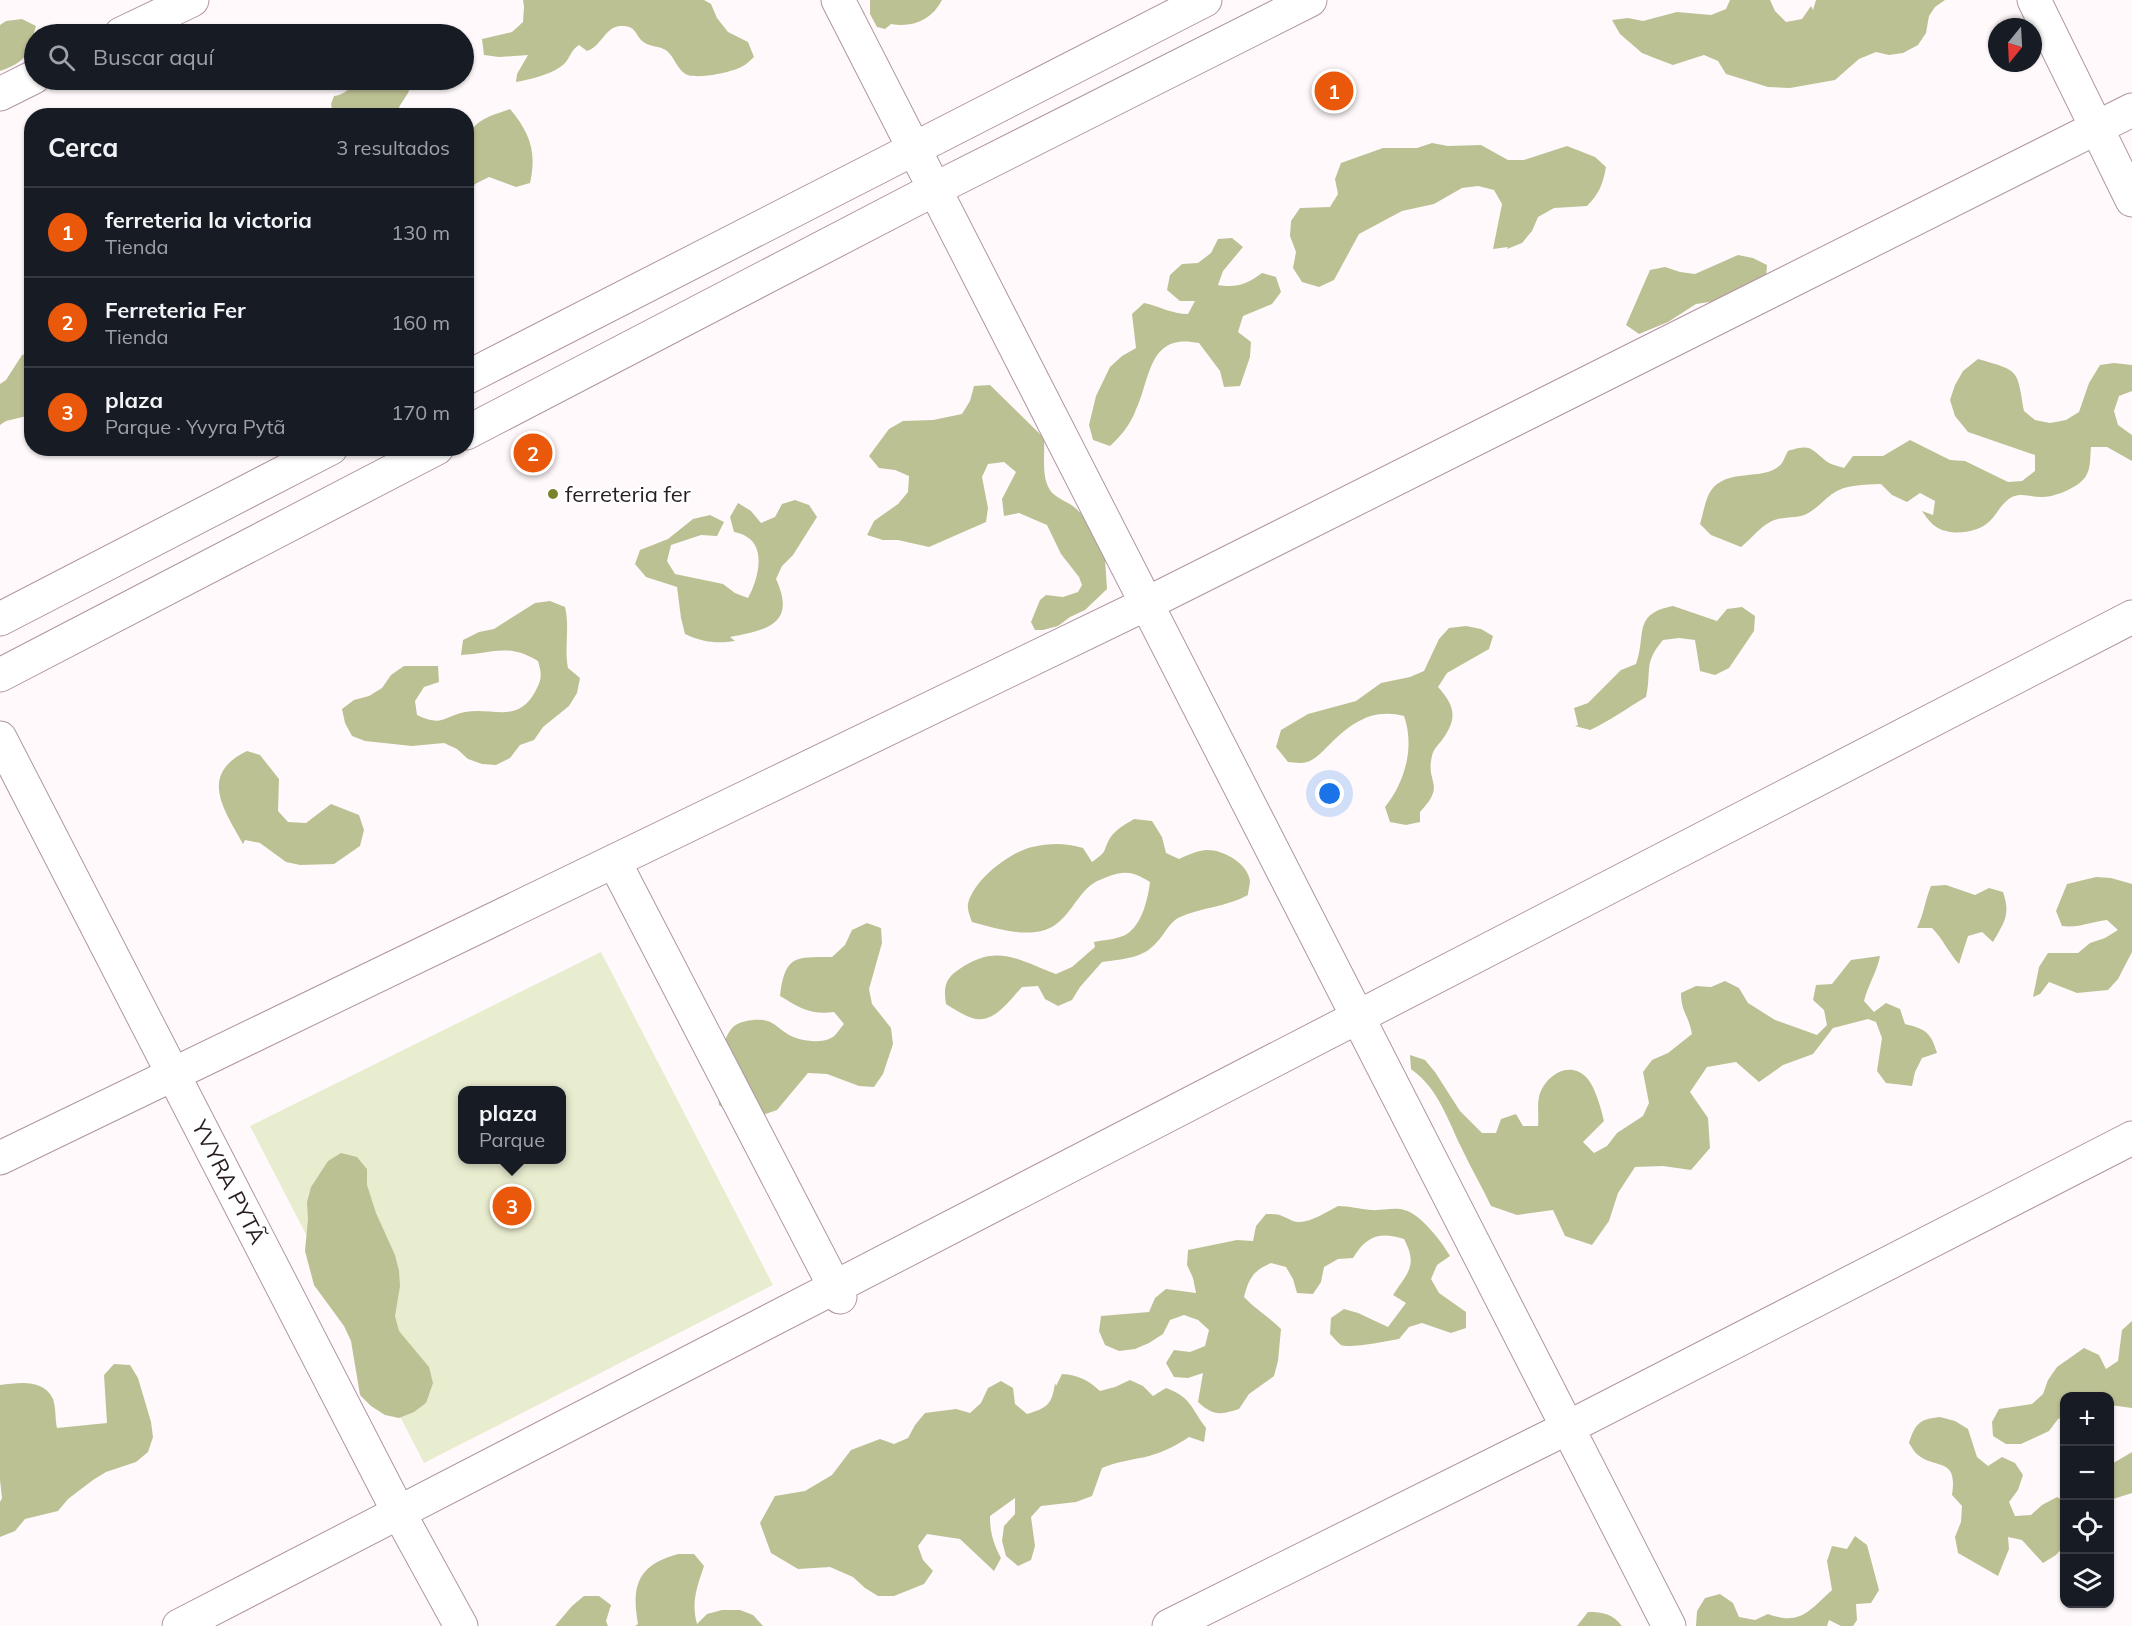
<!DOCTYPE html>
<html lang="es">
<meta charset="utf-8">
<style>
body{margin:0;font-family:Mulish,sans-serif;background:#242831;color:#f1f3f6}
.controls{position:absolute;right:18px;bottom:18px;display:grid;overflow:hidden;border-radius:12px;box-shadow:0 2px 4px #0004}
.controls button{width:54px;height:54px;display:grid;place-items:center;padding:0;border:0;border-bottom:2px solid #363941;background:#171b24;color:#f1f3f6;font:30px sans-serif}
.compass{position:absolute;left:1988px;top:18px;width:54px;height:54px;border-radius:50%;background:#171b24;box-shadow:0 2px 4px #0004;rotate:198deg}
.you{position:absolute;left:1330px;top:794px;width:21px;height:21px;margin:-15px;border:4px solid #fff;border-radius:50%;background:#1a73e8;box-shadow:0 0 0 9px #1a73e833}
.badge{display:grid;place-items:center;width:39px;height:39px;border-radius:50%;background:#ea580c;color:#fff;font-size:20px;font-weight:700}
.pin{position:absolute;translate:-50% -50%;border:3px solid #fff;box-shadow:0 2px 6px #0006}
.popup{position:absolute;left:458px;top:1086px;width:108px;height:78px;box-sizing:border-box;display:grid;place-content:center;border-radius:12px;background:#171b24;filter:drop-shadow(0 2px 4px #0005);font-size:20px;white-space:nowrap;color:#9ea1a6}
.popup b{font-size:22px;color:#f1f3f6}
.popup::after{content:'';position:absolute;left:50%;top:100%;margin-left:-12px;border:12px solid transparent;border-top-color:#171b24}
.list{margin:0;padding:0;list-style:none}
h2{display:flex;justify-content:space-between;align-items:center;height:78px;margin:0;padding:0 24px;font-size:26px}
h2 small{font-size:20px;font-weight:400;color:#9ea1a6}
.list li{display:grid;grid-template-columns:39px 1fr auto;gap:18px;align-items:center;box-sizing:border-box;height:90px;padding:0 24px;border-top:2px solid #363941}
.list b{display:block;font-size:22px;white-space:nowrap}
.list p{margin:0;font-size:20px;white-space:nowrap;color:#9ea1a6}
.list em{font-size:20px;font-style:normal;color:#9ea1a6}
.icon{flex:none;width:33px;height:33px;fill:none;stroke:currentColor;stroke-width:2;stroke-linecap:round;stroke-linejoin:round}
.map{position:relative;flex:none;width:2132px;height:1626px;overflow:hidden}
.search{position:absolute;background:#171b24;box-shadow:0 2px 4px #0004;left:24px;top:24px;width:450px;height:66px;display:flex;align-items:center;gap:15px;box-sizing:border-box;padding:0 21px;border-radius:33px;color:#9ea1a6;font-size:22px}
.panel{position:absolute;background:#171b24;box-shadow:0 2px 4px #0004;left:24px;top:108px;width:450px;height:348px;border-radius:24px}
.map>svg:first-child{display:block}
.green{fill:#e9edd0;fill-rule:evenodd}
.forest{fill:#bcc193}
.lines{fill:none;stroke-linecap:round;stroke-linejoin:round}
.minor-casing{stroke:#b096a2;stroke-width:35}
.minor{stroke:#fff;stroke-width:33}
.poi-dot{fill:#7c812c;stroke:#fff;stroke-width:2}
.labels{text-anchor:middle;stroke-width:5;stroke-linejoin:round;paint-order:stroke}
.poi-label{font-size:22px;fill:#271d22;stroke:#fff;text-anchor:start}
.street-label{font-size:22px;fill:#271d22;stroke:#fff}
</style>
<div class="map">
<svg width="2132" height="1626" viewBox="0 0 2132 1626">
<rect width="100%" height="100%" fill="#fff9fc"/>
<path class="green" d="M 601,952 L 773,1285 L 424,1463 L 250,1126 ZM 462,1090 L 562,1090 L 562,1160 L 462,1160 Z"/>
<path class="forest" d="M 523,0 L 704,0 L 711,4 L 717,18 L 728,32 L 748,42 L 754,57 C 750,60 747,64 743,66 C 734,72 693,81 684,73 C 677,68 674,57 667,51 C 661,46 651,47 645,43 C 634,36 638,25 620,26 C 605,27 601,47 587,51 L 579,45 C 571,50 571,56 565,63 C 556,73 529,80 516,82 L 517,74 L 528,55 L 499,57 L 484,55 L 482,39 L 512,32 L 523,22 L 524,7 Z
M 870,0 L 942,0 C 932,20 912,28 891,24 L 885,29 L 877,27 L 870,14 Z
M 1730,0 L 1770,0 L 1775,11 L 1786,22 L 1802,19 L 1811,6 L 1813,10 L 1816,0 L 1945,0 L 1935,7 L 1929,16 L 1926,33 L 1918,45 L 1903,53 L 1889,55 L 1876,52 L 1859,59 L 1835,80 L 1790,88 L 1768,87 L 1726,74 L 1718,61 L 1704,55 L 1673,65 L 1657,59 L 1642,53 L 1620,34 L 1612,20 L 1628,18 L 1643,21 L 1677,12 L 1711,15 L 1726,9 Z
M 22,19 L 36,26 C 28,53 29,61 0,71 L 0,25 L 6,21 Z
M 384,80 L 411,80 C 412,95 398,102 397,115 L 333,115 L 331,104 L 334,96 C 343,95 348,89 355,86 C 365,82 374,86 384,80 Z
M 510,109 C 530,133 537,152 530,183 L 516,187 L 489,177 L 475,184 L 467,195 L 466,140 C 474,119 491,116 510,109 Z
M 1432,143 L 1448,146 L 1481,145 L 1508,160 L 1524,160 L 1567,146 L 1595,157 L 1606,167 C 1603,184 1599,194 1587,206 L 1554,208 L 1538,217 L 1532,231 L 1522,243 L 1507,249 L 1508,247 L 1493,249 L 1502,204 L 1494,190 L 1478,186 L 1462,188 L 1434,204 L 1402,211 L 1359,234 L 1334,280 L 1319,287 L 1302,282 L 1293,268 L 1296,252 L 1290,236 L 1291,221 L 1300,208 L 1330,207 L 1338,194 L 1335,179 L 1341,163 L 1383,148 L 1417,148 Z
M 1232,238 L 1243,247 L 1223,271 L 1218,285 C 1237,288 1247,284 1262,273 L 1276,277 L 1281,292 L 1272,304 L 1243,316 L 1238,332 L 1251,342 L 1250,357 L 1240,386 L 1224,387 L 1220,371 L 1199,343 C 1147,332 1151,380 1135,412 C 1130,425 1120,437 1110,446 L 1093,440 L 1089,425 L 1096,396 L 1110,367 L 1122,356 L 1136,348 L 1132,314 L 1144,303 C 1159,306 1172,314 1188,314 L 1195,301 L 1180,301 L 1167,290 L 1170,275 L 1182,264 L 1198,263 L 1211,253 L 1218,239 Z
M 1738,255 L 1753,258 L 1767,265 L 1766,279 L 1742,297 L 1696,304 L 1668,322 L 1639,334 L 1626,325 L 1650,270 L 1665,267 L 1680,272 L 1695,274 Z
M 31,353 L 31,415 L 6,421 L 0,425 L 0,384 L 6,380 L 22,355 Z
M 1978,359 C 2019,371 2017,368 2024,411 L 2035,420 L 2050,423 L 2066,420 L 2079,412 L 2089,383 L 2100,365 L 2114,363 L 2132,365 L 2132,391 L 2119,396 L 2114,411 L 2118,425 L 2132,435 L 2132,461 L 2107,447 L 2091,447 C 2090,456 2091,466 2087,474 C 2082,486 2056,497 2043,497 C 2032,498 2023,492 2012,497 C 2002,502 1997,514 1990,521 C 1980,531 1960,535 1946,531 C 1935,529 1928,520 1922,511 L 1933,515 L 1935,501 L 1920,493 L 1907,502 L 1892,495 L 1881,484 C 1864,485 1846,484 1832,494 C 1824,500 1818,507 1810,512 C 1799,519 1790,516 1778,519 C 1763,522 1753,538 1741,547 L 1711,535 L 1700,524 C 1703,514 1705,501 1710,492 C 1726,466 1767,483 1782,463 C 1784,460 1786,454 1788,451 C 1811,444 1810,448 1826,461 C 1831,465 1839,466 1844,468 L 1853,456 L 1883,456 L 1910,440 L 1950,460 L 1965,461 L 2008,482 L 2022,481 L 2035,471 L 2035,455 L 1968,432 L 1955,416 L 1950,400 L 1955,385 L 1963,371 Z
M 990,385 L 1044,438 C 1045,452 1042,471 1047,484 C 1052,498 1064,499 1074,507 C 1081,512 1102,536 1104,543 L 1107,589 L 1085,610 L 1070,617 L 1058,626 L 1043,630 L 1035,630 L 1031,622 L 1040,600 L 1046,595 L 1063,597 L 1078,592 L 1082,585 L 1079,577 L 1061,554 L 1047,525 L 1019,513 L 1004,516 L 1002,499 L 1016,472 L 1004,462 L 988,464 L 982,477 L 988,508 L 986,522 L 929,547 L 898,540 L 883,540 L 867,535 L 874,521 L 898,504 L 908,492 L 909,476 L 895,470 L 879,468 L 869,456 L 889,429 L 903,421 L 933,420 L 962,414 L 970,401 L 974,386 Z
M 795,500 L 809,505 L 817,517 L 793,555 L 782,566 L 776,579 C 797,625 766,630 730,637 L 735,641 C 716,644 702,642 685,634 L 681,618 L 677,587 L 646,577 L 635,564 L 640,550 L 668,539 L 693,519 L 710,515 L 724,522 L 717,536 L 701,535 L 671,545 L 667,561 L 675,574 L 723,584 L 735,593 L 748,598 C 757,582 767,549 747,537 C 743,534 738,533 734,532 L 730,517 L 738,503 L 751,511 L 761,523 L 775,517 L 782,504 Z
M 550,601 L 565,607 C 570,628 564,647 568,668 L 580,678 L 577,693 L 569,706 L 543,727 L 534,740 L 520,745 L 510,758 L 496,765 L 482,764 L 468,759 L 457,749 L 444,743 L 412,746 L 365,741 L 352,736 L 345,723 L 342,709 L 354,700 L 369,696 L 382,688 L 391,675 L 404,666 L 438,666 L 439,682 L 424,687 L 415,701 L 417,715 C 443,727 442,717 465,712 C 494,707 517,724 535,692 C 542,679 542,675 538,661 C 508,643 493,653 461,655 L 463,640 L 479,632 L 494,629 L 535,603 Z
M 1673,606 L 1717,621 L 1727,609 L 1742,607 L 1755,616 L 1754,631 L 1729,668 L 1715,675 L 1700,671 L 1695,640 L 1679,638 L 1663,640 C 1643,663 1652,671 1646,697 C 1627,708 1610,721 1590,730 L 1575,726 L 1578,725 L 1574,708 L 1588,703 L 1621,670 L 1636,664 C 1647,634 1632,614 1673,606 Z
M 1466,626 L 1481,629 L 1493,636 L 1489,649 L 1447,673 L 1438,687 C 1455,706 1458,718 1442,740 C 1438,745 1433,750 1432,756 C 1425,783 1447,784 1420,812 L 1420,822 L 1406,825 L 1390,822 L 1385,807 C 1405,782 1415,747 1404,716 C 1372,708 1351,723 1329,745 C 1323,751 1315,760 1307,762 C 1301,764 1293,762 1288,762 L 1276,747 L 1281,730 L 1308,714 L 1356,701 L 1381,683 L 1410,677 L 1424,671 L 1439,639 L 1449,628 Z
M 247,751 L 260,755 L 279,779 L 278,811 L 288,822 L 306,823 L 331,804 L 359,815 L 364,830 L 360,846 L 334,864 L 300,865 L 286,862 L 260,843 L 245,840 L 243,844 C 224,809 198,775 247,751 Z
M 1134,819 L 1152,821 L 1162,837 L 1166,853 L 1179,859 C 1188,855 1196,851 1206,850 C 1222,849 1248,863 1250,881 C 1250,885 1248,891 1248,895 C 1227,907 1201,907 1178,918 C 1169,923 1164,935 1157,942 C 1143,959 1122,959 1102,962 L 1080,987 L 1072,1000 L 1058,1006 L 1045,999 L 1038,986 L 1022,987 C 1009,1001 993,1025 972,1018 C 963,1015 954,1009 946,1004 C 943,984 946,977 964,966 C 999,944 1021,961 1056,974 L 1072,967 L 1095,947 L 1094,942 C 1104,940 1119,939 1127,934 C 1142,924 1148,899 1150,882 C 1133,872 1126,870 1107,877 C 1103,879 1098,880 1094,883 C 1076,894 1069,922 1045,930 C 1021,937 995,928 972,922 C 970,916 967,910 968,904 C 973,880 1010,852 1032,847 C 1051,843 1065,843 1083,848 L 1092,862 C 1109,850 1102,852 1110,838 C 1116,829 1126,824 1134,819 Z
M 2096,877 L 2111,878 L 2132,884 L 2132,952 L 2118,979 L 2108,990 L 2077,993 L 2049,982 L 2040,994 L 2033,997 L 2039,967 L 2048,953 L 2078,953 L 2090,943 L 2105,938 L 2118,930 L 2107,920 C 2090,922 2080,928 2062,926 L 2056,911 L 2067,884 Z
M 1946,885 L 1975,895 L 1989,888 L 2003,892 C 2011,915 2004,922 1993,942 L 1982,932 L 1968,936 L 1959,964 C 1948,952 1943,939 1932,928 L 1917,928 C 1924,914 1925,900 1931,886 Z
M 867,923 L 881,928 L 882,943 L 869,989 L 872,1004 L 891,1028 L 893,1044 L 883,1074 L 874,1087 L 859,1086 L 827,1074 L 808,1073 L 777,1110 L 760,1116 L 734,1115 L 719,1105 C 716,1084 718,1045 732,1028 C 738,1021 754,1019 763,1020 C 773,1021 778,1028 786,1033 C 797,1041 820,1044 831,1038 C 836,1036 840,1028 844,1024 L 834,1012 C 810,1015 800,1008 780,996 C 785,955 795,957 832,957 L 845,945 L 852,930 Z
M 1880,956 C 1877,972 1868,985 1864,1001 L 1874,1012 L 1886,1003 L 1900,1009 L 1905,1024 C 1925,1029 1931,1032 1937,1053 L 1922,1058 L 1915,1072 L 1912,1086 L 1886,1083 L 1877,1071 L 1882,1038 L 1876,1022 L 1868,1019 L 1833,1028 L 1813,1054 L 1783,1065 L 1759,1082 L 1736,1062 L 1707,1067 L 1690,1092 L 1708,1118 L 1710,1148 L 1691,1170 L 1663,1166 L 1635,1167 L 1618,1193 L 1609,1221 L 1592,1245 L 1565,1236 L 1553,1210 L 1517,1215 L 1491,1206 C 1482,1187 1472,1170 1463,1151 C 1448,1121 1439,1089 1411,1069 L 1410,1055 L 1425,1060 L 1435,1072 L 1460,1111 L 1482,1133 L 1496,1133 L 1501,1119 L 1516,1114 L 1523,1126 L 1538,1126 C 1539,1117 1537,1106 1539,1097 C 1543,1078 1568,1059 1586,1077 C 1595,1086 1601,1108 1604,1121 L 1583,1142 L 1594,1153 L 1607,1146 L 1617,1133 L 1643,1116 L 1649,1103 L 1643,1072 L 1652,1060 L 1668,1053 L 1692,1034 C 1689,1016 1681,1012 1681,993 L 1696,986 L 1711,987 L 1725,981 L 1739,988 L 1748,1003 L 1775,1020 L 1817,1035 L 1827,1025 L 1824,1010 L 1813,1000 L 1816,985 L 1832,984 L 1851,960 Z
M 341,1153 L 357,1157 L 367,1169 L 367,1185 L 376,1213 L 395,1255 L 399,1271 L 400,1286 L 395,1316 L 399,1331 L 429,1367 L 433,1383 L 426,1403 L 414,1412 L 399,1418 L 385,1415 L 371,1406 L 360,1395 L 351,1341 L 344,1326 L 314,1285 L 305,1251 L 308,1219 L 307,1202 L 311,1187 L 328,1161 Z
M 1338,1206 C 1350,1206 1359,1209 1371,1210 C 1381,1211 1394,1207 1404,1210 C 1420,1213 1442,1242 1450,1256 L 1437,1265 L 1431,1279 L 1439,1293 L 1466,1312 L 1466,1328 L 1451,1333 L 1422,1323 L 1409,1327 L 1399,1339 C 1387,1341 1349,1349 1341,1345 C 1337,1342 1333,1337 1330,1334 L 1331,1318 L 1344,1309 L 1358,1313 L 1388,1327 L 1406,1303 L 1393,1295 C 1408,1272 1418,1266 1404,1239 C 1380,1231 1366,1236 1353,1258 L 1338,1259 L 1324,1267 L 1321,1282 L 1313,1294 L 1297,1293 L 1293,1279 L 1286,1267 L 1271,1263 C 1253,1271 1249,1278 1244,1297 C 1255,1309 1269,1317 1281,1329 L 1278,1361 L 1274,1376 L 1249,1394 L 1239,1409 C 1220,1415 1213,1416 1198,1402 L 1203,1373 L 1188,1378 L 1174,1377 L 1166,1363 L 1174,1350 L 1190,1352 L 1205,1346 L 1209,1330 L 1198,1320 L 1184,1315 L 1170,1320 L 1163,1334 L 1149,1343 L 1135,1349 L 1119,1351 L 1105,1345 L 1099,1331 L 1101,1316 L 1149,1312 L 1155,1298 L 1166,1289 L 1196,1293 L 1193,1278 L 1187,1265 L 1188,1250 L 1237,1240 L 1253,1241 L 1256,1226 L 1266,1214 C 1282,1214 1279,1215 1293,1221 C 1306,1226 1326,1212 1338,1206 Z
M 2132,1321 L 2132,1408 L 2110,1405 L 2110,1396 L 2064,1396 L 2064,1416 L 2058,1419 L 2049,1431 L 2021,1444 L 2006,1444 L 1993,1436 L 1992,1422 L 1999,1409 L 2032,1404 L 2043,1394 L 2048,1380 L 2057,1367 L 2084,1348 L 2099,1355 L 2106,1369 L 2118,1361 L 2122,1330 Z
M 114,1364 L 130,1365 L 138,1378 L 151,1422 L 153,1437 L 148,1452 L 136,1462 L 106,1472 L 93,1480 L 68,1499 L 58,1511 L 25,1519 L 15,1531 L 0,1537 L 0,1502 L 2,1498 L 0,1480 L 0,1385 C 18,1383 43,1378 53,1399 C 56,1407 55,1419 57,1428 L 107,1423 L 104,1375 Z
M 1062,1374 C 1078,1375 1088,1380 1100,1391 L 1115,1387 L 1130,1380 L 1143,1386 L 1153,1396 L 1166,1388 C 1191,1397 1191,1408 1206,1428 L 1204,1442 L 1189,1437 C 1177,1445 1164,1452 1149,1456 C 1133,1460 1118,1461 1102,1468 L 1092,1496 L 1076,1502 L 1041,1506 L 1031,1517 L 1035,1546 L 1031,1560 L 1018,1566 L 1006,1556 L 1002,1541 L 1004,1526 L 1015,1514 L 1015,1498 L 990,1516 C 990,1532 993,1543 1001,1558 L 994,1571 L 960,1539 L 927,1534 L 918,1546 L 923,1560 L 933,1571 L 924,1584 L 894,1596 L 878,1596 L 865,1588 L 853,1577 L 830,1567 L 798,1569 L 771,1553 L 760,1523 L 775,1496 L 805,1491 L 832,1475 L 851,1450 L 880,1439 L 894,1444 L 908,1438 L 915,1425 L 925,1413 L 956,1409 L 970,1413 L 981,1403 L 988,1388 L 1001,1381 L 1013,1388 L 1015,1404 L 1027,1414 C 1047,1408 1052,1405 1055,1383 L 1056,1386 Z
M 1940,1417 L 1955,1421 L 1968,1429 L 1977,1457 L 1988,1466 L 2002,1457 L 2015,1463 L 2023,1475 L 2018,1490 L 2009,1502 L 2015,1516 L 2031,1515 L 2042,1505 L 2057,1497 L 2064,1501 L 2064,1546 L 2056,1555 L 2043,1563 L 2022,1540 L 2008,1537 L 2009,1549 L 1998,1576 L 1958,1553 L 1955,1537 L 1961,1522 L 1962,1506 L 1952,1495 C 1958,1456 1936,1470 1918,1455 C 1914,1452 1911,1446 1909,1443 C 1915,1424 1919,1419 1940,1417 Z
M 2132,1452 L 2132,1493 L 2110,1500 L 2110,1465 Z
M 1855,1536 L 1867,1545 L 1879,1590 L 1871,1603 L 1856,1604 L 1857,1620 L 1853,1626 L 1841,1626 L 1829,1620 L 1827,1626 L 1696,1626 L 1697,1611 L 1705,1598 L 1720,1594 L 1733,1603 L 1739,1617 L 1755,1620 L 1768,1614 C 1800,1626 1809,1611 1832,1590 L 1827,1561 L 1832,1546 L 1847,1549 Z
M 678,1554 L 694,1554 L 704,1566 C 697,1587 691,1602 697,1624 L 707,1614 L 722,1610 L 740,1610 L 753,1615 L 763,1626 L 635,1626 L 638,1624 C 631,1585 638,1565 678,1554 Z
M 584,1596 L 599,1596 L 611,1605 L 606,1621 L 608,1626 L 555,1626 L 572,1606 Z
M 1588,1612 C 1603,1612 1613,1614 1622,1626 L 1577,1626 Z"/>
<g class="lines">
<g class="minor-casing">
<path id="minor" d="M 838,0 L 1669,1626
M 2034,0 L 2132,200
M 121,34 L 192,0
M 0,94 L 34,77
M 466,378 L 1205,0
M 466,433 L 935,189 L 1310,0
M 0,619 L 331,448
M 0,675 L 437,448
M 0,738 L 399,1513 L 461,1626
M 614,861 L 840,1297
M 0,1158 L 1146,604 L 2132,110
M 179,1626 L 2132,617
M 1169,1626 L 1567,1428 L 2132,1138"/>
</g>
<use href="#minor" class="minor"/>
</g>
<circle class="poi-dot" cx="553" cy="494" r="6"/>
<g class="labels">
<g class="poi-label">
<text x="565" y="502">ferreteria fer</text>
</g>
<g class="street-label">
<text transform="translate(229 1182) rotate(63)" y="8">YVYRA PYTÃ</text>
</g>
</g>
</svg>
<div class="controls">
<button>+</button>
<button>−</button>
<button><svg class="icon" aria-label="locate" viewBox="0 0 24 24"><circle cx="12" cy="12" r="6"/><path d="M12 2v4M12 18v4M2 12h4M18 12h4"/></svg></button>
<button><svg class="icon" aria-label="layers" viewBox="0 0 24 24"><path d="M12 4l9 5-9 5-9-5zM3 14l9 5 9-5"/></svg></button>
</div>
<svg class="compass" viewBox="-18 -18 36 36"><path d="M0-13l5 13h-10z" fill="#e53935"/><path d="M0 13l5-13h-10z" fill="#9ea1a6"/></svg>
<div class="you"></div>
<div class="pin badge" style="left:1334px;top:91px">1</div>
<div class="pin badge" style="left:533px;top:453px">2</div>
<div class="pin badge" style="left:512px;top:1206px">3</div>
<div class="popup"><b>plaza</b>Parque</div>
<div class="search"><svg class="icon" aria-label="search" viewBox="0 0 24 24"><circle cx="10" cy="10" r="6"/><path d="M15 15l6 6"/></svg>Buscar aquí</div>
<section class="panel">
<h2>Cerca<small>3 resultados</small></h2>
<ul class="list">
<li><span class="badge">1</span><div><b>ferreteria la victoria</b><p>Tienda</p></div><em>130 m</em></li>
<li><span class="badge">2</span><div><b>Ferreteria Fer</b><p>Tienda</p></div><em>160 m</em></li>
<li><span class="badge">3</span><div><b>plaza</b><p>Parque · Yvyra Pytã</p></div><em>170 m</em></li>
</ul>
</section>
</div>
